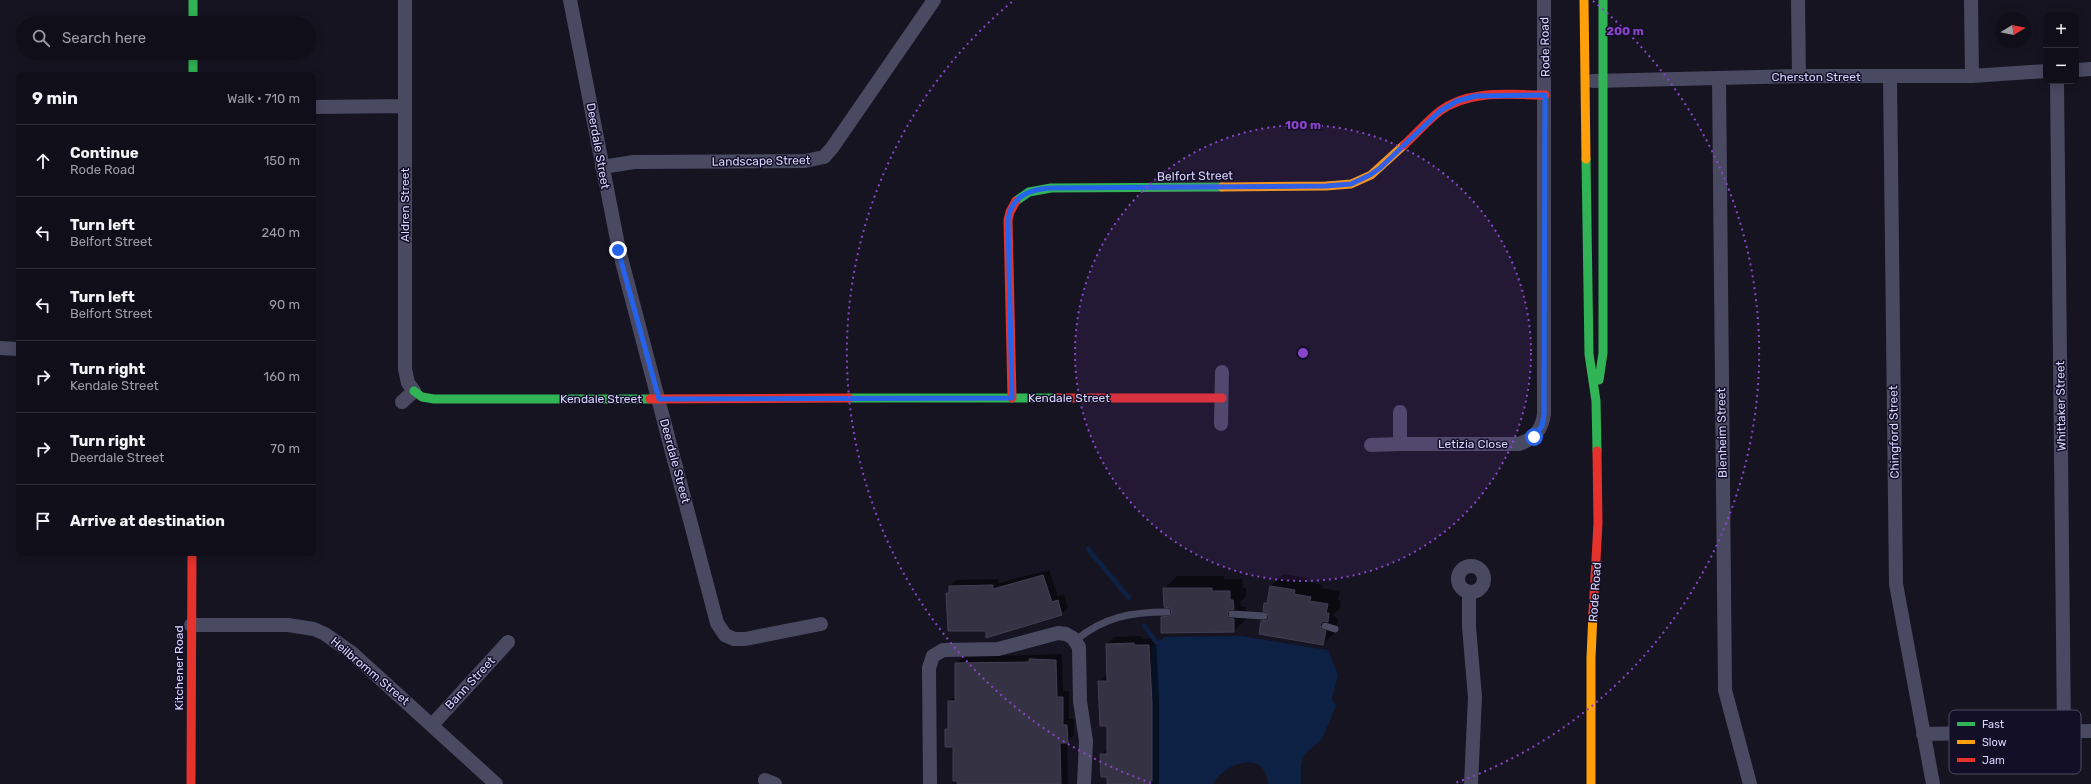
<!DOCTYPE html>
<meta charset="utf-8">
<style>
body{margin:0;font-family:Rubik,sans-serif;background:#191822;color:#f1f3f6}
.controls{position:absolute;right:12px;top:12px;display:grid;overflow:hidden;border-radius:8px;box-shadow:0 2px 10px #0003}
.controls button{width:36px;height:36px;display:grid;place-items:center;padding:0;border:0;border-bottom:1px solid #302f38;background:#100f19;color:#f1f3f6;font:20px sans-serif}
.compass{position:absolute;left:1995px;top:12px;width:36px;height:36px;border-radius:50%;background:#100f19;box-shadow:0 2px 10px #0003;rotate:80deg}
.stop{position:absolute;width:12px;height:12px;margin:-9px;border:3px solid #2563eb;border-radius:50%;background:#fff}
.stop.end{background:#2563eb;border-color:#fff;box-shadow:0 1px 4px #0008}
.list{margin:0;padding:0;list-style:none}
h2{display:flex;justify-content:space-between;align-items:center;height:52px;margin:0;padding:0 16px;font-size:17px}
h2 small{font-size:13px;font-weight:400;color:#9c9ca2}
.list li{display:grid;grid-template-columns:26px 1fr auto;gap:12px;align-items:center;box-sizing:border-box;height:72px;padding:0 16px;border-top:1px solid #302f38}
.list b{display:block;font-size:15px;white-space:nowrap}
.list p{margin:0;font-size:13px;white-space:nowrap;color:#9c9ca2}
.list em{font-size:13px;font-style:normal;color:#9c9ca2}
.icon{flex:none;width:22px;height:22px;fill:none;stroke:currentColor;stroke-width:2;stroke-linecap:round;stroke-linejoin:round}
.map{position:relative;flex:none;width:2091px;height:784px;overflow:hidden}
.search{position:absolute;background:#100f19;box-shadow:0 2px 10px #0003;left:16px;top:16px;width:300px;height:44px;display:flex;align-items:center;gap:10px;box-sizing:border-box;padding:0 14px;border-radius:22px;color:#9c9ca2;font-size:15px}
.panel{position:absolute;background:#100f19;box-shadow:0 2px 10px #0003;left:16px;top:72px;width:300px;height:484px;border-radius:8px}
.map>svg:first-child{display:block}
.water{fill:#0d2144}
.shadow{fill:#0007}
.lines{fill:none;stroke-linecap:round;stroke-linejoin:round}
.stream{stroke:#0d2144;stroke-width:4.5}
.building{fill:#343243;stroke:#433f54}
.lane{stroke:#4a4962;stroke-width:7}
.street{stroke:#4a4962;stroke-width:14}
.fast{stroke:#30b455;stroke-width:9}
.slow{stroke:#ff9f0a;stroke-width:9}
.jam{stroke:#e5322d;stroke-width:9}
.route{stroke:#2563eb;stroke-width:5}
.ring{fill:none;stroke:#8945c9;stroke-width:2;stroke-dasharray:2 4}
.labels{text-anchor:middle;stroke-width:3;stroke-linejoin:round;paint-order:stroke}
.street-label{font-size:12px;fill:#d9d4ff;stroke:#130f26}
.key{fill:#130f26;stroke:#4e4a67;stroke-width:1}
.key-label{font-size:11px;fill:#d9d4ff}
.centre{fill:#8945c9;stroke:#130f26;stroke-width:2}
.ring-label{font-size:12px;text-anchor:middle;font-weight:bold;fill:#8945c9;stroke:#130f26;stroke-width:3;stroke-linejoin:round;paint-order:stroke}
</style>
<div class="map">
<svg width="2091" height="784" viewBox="0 0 2091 784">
<rect width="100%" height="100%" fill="#161421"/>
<path class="water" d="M 1241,636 L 1328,650 L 1338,675 L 1332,699 L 1336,706 L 1322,739 L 1305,754 L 1301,764 L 1301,784 L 1268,784 C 1265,748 1225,763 1213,784 L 1150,784 L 1151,647 L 1164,637 Z"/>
<path class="shadow" d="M 1049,570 L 1058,596 L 1064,594 L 1068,608 L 1061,614 L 947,593 L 950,591 L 950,586 L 956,580 L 999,579 L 999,583 Z
M 1283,574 L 1307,578 L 1306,582 L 1323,585 L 1322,588 L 1340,591 L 1338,600 L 1341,601 L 1340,608 L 1333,615 L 1338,619 L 1335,632 L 1323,644 L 1262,621 L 1269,614 L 1265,603 L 1268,600 L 1271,586 Z
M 1177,576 L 1224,576 L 1224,579 L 1242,579 L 1243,588 L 1246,588 L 1246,596 L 1240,602 L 1241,606 L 1246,607 L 1246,619 L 1234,631 L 1162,618 L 1171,608 L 1164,589 Z
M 1141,636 L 1141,639 L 1156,638 L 1159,696 L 1159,784 L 1108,784 L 1108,776 L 1101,755 L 1108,748 L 1108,725 L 1099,681 L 1107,674 L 1107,644 L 1114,637 Z
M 1062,654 L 1063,691 L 1069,691 L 1069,719 L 1074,719 L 1074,735 L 1067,742 L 1068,784 L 955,784 L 954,746 L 946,730 L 949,726 L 949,701 L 956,695 L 956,664 L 962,657 Z"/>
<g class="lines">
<path class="stream" d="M 1088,549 L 1129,598
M 1144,626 L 1156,642"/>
</g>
<path class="building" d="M 1043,575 L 1052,602 L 1058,600 L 1062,615 L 986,638 L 986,631 L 948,631 L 946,593 L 949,593 L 949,586 L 993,585 L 993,589 Z
M 1270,586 L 1295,590 L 1294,594 L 1311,597 L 1310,601 L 1328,604 L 1326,613 L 1329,613 L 1328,622 L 1323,621 L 1320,625 L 1321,629 L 1326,631 L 1323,645 L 1259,634 L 1261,621 L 1267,620 L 1269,617 L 1267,612 L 1263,611 L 1264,603 L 1267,603 Z
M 1163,588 L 1212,588 L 1212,591 L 1230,591 L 1230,600 L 1233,600 L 1234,609 L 1229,610 L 1227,614 L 1229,618 L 1234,619 L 1234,632 L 1161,633 L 1161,617 L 1169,616 L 1172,612 L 1170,608 L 1164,607 Z
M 1134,643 L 1134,645 L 1149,645 L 1152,703 L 1152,781 L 1150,781 L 1150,784 L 1107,784 L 1107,777 L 1101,777 L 1100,754 L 1107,754 L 1107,726 L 1100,726 L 1098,681 L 1107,681 L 1106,644 Z
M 1029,659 L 1056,660 L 1057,697 L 1063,697 L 1063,725 L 1067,725 L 1068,743 L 1060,743 L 1061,784 L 957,784 L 957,781 L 953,781 L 953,747 L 945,747 L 945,729 L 948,729 L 948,701 L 955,701 L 955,663 L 1029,662 Z"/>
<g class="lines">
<path class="lane" d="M 1232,614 L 1264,616
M 1325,626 L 1335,629
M 1076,640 C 1104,617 1131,612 1167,612"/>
<path class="street" d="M 570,0 L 619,250 L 717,623 L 725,635 L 734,639 L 745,639 L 821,624
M 1798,0 L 1799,76
M 1971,0 L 1972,76
M 2076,70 L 2091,69
M 1890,77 L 1896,584 L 1933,784
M 1719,78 L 1725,690 L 1750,784
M 1593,81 L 1799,76 L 1972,76 L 2046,71
M 2057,81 L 2064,731
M 313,107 L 405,106
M 602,167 L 634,162 L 805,161 L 824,157 L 832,148 L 934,0
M 0,348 L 19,349
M 402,402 L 414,391 L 408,383 L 405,369 L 405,0
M 1221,424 L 1222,372
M 1400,444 L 1519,444 C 1534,439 1542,430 1544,414 L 1544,0
M 1371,445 L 1400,444 L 1400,412
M1458 579a13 13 0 1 1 26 0a13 13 0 1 1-26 0Z
M 1469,592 L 1469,627 L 1475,697 L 1471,784
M 191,625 L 288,625 L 314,629 L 325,634 L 352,653 L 496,784
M 432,725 L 508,642
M 1923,734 L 2091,731
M 765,780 L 775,784
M 930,784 L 929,668 L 933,656 L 943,650 L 998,649 L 1058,633 L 1066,634 L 1073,638 L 1079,647 L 1080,701 L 1086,741 L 1084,784"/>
<path class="fast" d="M 193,0 L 193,23
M 193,53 L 193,75
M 1586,159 L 1589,354 L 1596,401 L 1597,451
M 1016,201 L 1029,192 L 1051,188 L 1222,187
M 1599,380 L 1603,353 L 1603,0
M 414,391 L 422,397 L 434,399 L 650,399
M 849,398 L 1057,398"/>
<path class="slow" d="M 1584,0 L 1586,159
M 1222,187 L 1326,186 L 1351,184 L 1371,175 L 1404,145
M 1591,784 L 1591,658 L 1593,613"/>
<path class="jam" d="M 1404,145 C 1416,134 1427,121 1440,111 C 1469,89 1511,95 1545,95
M 1012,398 L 1008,220 L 1010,212 L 1016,201
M 1057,398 L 1222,398
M 650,399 L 849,398
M 1593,613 L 1598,523 L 1597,451
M 191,784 L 192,553"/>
</g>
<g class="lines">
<path class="route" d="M 618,250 L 659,399 L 1012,398 L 1008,220 C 1011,196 1030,189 1051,188 L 1326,186 L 1351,184 L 1370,175 L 1380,168 L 1440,111 L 1457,101 L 1476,96 L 1545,95 L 1544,414 L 1542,426 L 1534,437"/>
</g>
<circle cx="1303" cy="353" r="228" fill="#8945c9" fill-opacity=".12"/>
<g class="ring">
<circle cx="1303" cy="353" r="228"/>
<path d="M1151 783A456 456 0 0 1 1013 1M1593 1A456 456 0 0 1 1455 783"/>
</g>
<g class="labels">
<g class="street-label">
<text transform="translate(1545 47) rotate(-91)" y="4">Rode Road</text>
<text x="1816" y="81">Cherston Street</text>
<text transform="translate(598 146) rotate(80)" y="4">Deerdale Street</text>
<text transform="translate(761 161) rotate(-1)" y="4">Landscape Street</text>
<text transform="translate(1195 176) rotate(-1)" y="4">Belfort Street</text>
<text transform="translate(405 205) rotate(-90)" y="4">Aldren Street</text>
<text x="1069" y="402">Kendale Street</text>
<text x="601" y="403">Kendale Street</text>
<text transform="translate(2061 406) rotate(-91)" y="4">Whittaker Street</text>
<text transform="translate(1894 432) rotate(-91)" y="4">Chingford Street</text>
<text transform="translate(1722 433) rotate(-91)" y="4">Blenheim Street</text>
<text x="1473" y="448">Letizia Close</text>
<text transform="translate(675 461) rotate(75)" y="4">Deerdale Street</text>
<text transform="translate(1595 592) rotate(-86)" y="4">Rode Road</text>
<text transform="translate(179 668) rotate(-90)" y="4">Kitchener Road</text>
<text transform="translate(370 671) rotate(40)" y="4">Heilbromm Street</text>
<text transform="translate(470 683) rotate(-47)" y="4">Bann Street</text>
</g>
</g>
<rect x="1949" y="710" width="132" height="64" rx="6" class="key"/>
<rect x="1957" y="722" width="18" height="4" fill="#30b455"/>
<rect x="1957" y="740" width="18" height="4" fill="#ff9f0a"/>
<rect x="1957" y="758" width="18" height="4" fill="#e5322d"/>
<g class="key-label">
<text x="1982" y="728">Fast</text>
<text x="1982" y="746">Slow</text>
<text x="1982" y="764">Jam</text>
</g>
<circle cx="1303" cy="353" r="6" class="centre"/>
<g class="ring-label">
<text x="1625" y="35">200 m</text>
<text x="1303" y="129">100 m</text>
</g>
</svg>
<div class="controls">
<button>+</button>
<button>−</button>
</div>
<svg class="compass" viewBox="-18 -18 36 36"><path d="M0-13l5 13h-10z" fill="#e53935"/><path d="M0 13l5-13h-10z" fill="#9c9ca2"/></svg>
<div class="stop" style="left:1534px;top:437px"></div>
<div class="stop end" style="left:618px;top:250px"></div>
<div class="search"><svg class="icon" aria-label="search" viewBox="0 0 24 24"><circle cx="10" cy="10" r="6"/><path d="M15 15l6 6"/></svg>Search here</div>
<section class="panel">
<h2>9 min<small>Walk · 710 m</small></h2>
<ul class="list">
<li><svg class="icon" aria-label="ahead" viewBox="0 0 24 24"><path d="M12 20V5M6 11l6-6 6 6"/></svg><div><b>Continue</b><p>Rode Road</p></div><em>150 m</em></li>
<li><svg class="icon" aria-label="left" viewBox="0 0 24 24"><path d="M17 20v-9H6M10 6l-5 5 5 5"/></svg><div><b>Turn left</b><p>Belfort Street</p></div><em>240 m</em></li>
<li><svg class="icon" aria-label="left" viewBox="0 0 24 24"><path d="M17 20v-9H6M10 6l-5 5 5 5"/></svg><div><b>Turn left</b><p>Belfort Street</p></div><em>90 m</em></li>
<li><svg class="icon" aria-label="right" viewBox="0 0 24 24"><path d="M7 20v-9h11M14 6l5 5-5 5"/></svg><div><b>Turn right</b><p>Kendale Street</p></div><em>160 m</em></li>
<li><svg class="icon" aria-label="right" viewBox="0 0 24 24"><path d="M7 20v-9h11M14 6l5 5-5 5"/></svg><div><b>Turn right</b><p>Deerdale Street</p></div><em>70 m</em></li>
<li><svg class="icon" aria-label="arrive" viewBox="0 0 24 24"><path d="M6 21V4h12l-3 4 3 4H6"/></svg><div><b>Arrive at destination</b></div></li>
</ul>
</section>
</div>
